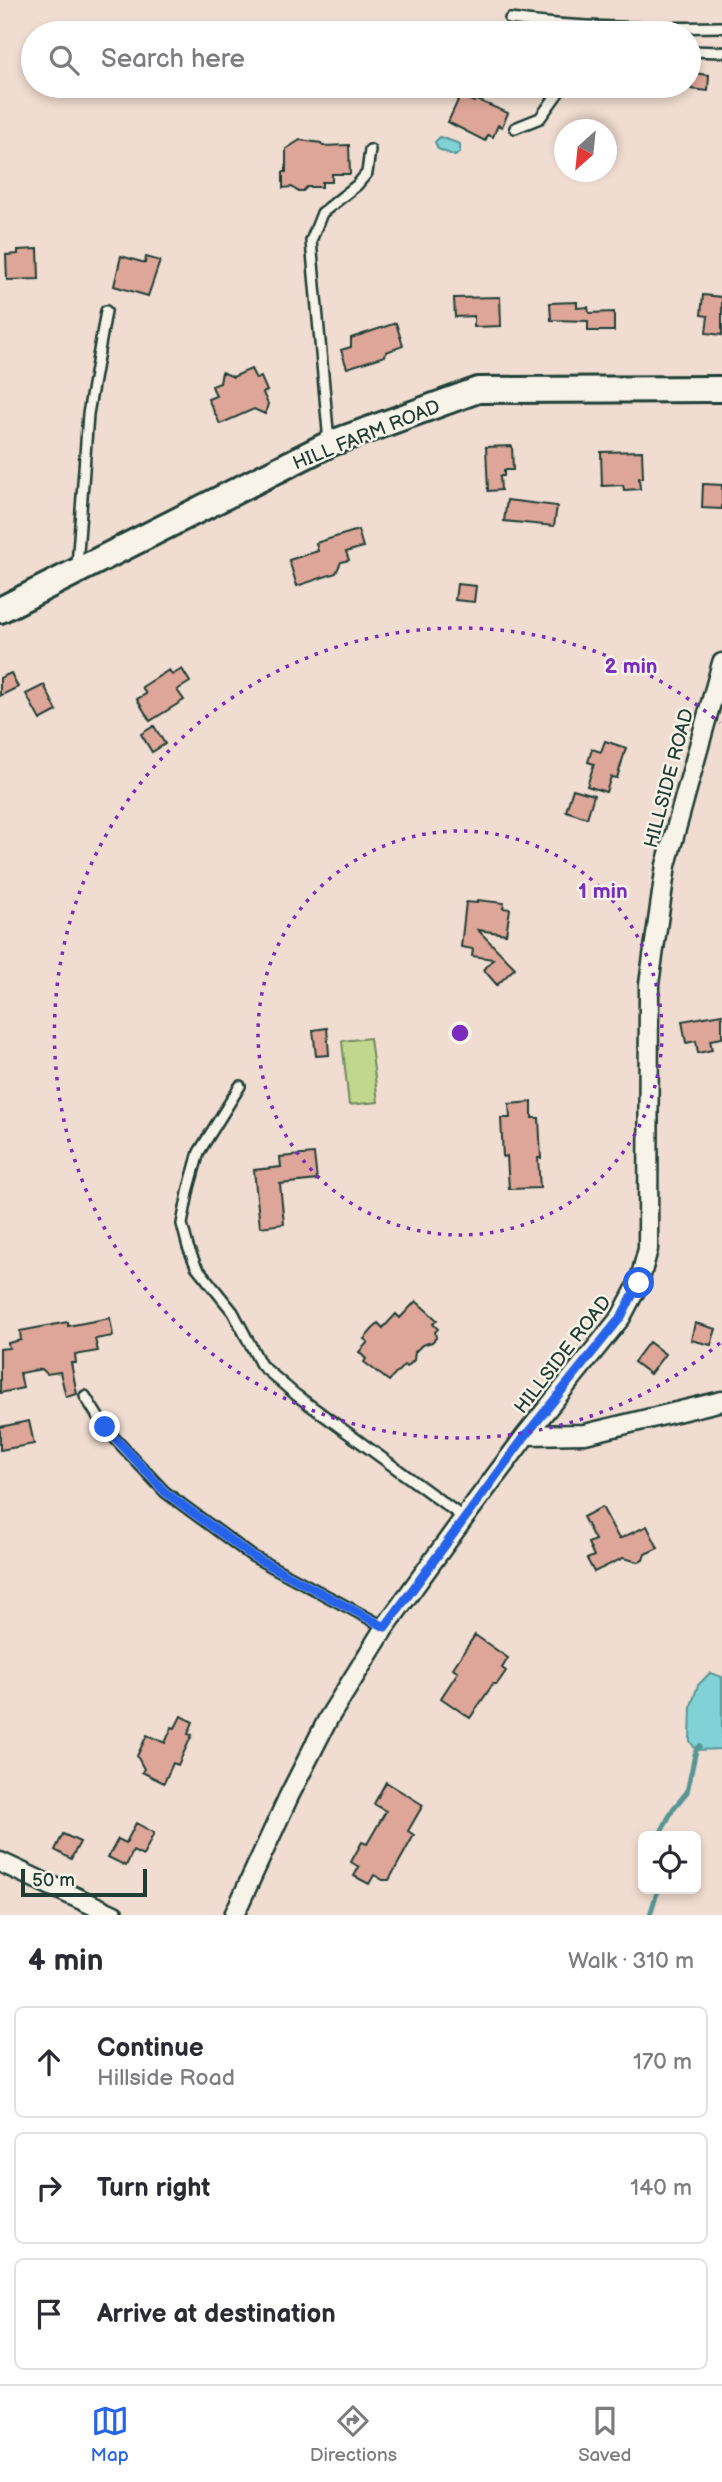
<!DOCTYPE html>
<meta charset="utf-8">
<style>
body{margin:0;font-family:"Balsamiq Sans",sans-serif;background:#f2f2f3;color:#2b2b33}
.controls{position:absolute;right:21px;bottom:21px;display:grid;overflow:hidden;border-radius:10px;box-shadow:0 4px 10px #0003}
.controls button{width:63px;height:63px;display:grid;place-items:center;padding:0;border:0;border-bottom:2px solid #e1e1e2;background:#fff;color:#2b2b33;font:35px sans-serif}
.compass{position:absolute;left:554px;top:119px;width:63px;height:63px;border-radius:50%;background:#fff;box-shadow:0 4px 10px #0003;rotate:207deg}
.scale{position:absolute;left:21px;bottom:18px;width:126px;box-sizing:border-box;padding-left:7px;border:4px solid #1f3d34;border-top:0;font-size:19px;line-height:24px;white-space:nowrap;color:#1f3d34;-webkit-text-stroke:5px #f7f3e8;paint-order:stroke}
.stop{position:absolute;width:21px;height:21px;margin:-16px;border:5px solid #2563eb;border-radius:50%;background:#fff}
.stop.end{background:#2563eb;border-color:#fff;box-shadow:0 2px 7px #0008}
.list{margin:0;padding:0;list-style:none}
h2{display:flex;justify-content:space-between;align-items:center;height:91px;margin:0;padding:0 28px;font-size:30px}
h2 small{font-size:23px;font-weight:400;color:#7c7c81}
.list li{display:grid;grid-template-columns:46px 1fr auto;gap:21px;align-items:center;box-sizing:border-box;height:112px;margin:0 14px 14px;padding:0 14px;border:2px solid #e1e1e2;border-radius:10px}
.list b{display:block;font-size:26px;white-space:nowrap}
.list p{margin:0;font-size:23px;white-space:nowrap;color:#7c7c81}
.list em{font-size:23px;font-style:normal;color:#7c7c81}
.icon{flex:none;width:38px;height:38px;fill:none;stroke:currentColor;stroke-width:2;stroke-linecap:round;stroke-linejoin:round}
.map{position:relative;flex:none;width:722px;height:1915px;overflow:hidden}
.search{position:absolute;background:#fff;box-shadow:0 4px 10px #0003;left:21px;right:21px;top:21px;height:77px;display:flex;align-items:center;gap:18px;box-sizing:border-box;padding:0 24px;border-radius:38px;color:#7c7c81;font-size:26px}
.sheet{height:469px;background:#fff}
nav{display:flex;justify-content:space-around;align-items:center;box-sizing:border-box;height:98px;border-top:2px solid #e1e1e2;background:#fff;font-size:19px;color:#7c7c81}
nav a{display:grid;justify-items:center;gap:4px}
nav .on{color:#2563eb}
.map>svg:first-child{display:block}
.green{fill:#c0d78d;stroke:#708a60;stroke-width:2}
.water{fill:#80d2d7;stroke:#599696;stroke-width:2}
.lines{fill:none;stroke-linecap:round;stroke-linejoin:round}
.stream{stroke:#599696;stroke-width:5}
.building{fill:#dea698;stroke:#1f3d34;stroke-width:2}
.lane-casing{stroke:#1f3d34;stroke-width:14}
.street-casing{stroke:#1f3d34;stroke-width:23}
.secondary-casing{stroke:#1f3d34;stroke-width:30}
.lane{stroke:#f7f3e8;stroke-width:9}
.street{stroke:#f7f3e8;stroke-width:18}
.secondary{stroke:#f7f3e8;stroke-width:24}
.route{stroke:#2563eb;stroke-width:9}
.ring{fill:none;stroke:#7b2cbf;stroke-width:3.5;stroke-dasharray:3.5 7}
.labels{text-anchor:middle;stroke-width:5;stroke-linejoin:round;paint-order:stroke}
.street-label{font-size:19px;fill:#1f3d34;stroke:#f7f3e8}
.centre{fill:#7b2cbf;stroke:#f7f3e8;stroke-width:3.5}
.ring-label{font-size:21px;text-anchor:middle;font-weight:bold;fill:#7b2cbf;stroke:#f7f3e8;stroke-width:5;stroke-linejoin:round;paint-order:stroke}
</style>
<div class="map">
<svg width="722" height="1915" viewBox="0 0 722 1915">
<rect width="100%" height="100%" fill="#f0dcd0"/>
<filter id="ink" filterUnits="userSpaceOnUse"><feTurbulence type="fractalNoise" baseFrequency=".0143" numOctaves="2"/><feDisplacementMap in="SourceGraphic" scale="14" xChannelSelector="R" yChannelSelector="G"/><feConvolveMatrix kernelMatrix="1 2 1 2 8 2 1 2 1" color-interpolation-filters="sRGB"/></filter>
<g filter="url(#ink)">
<path class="green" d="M 370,1038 L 378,1102 L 349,1105 L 342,1041 Z"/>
<path class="water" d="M 440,137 L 460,144 L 460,152 L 455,156 L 438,149 L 435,142 Z
M 710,1673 L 722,1677 L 722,1749 L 696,1750 L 690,1741 L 691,1706 L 698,1685 Z"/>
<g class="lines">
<path class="stream" d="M 659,1836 L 673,1809 L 687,1792 L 696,1750 L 700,1746
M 650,1915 L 658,1889"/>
</g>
<path class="building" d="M 692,73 L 709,75 L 708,91 L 691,89 Z
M 460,96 L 474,102 L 475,99 L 508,113 L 502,127 L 498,125 L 493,137 L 488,135 L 485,141 L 448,122 Z
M 300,140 L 321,143 L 323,146 L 349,145 L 350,174 L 332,174 L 332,182 L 322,182 L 322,187 L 307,187 L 303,191 L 297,191 L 292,187 L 283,188 L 283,172 L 286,172 L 286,149 Z
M 38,249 L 39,279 L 7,280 L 6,255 L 18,254 L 18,250 Z
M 121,256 L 145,263 L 146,257 L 160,261 L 148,296 L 114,286 Z
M 703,295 L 722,297 L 722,335 L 706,333 L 708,316 L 701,315 Z
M 500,297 L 501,326 L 474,327 L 474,316 L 455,317 L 454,298 Z
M 577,302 L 577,308 L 588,307 L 589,313 L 614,312 L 614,331 L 588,331 L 588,321 L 551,320 L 550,303 Z
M 396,323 L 403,346 L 386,352 L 385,356 L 347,368 L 341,350 L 351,347 L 351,338 Z
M 251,369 L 256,379 L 261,377 L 267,391 L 263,393 L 268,404 L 265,414 L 254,409 L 220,424 L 208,399 L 216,396 L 212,386 L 220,383 L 222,372 L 233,377 Z
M 512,446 L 513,470 L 504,470 L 504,476 L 500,476 L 501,490 L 488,491 L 486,447 Z
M 642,451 L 643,478 L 639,478 L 640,489 L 624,490 L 623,485 L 602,486 L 601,452 Z
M 703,484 L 722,485 L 722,509 L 702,508 Z
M 507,500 L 557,506 L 554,526 L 504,521 Z
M 358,530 L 363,547 L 346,552 L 349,560 L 341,562 L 336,573 L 297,586 L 289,560 L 318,551 L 316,543 Z
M 457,584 L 476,586 L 474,602 L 455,600 Z
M 182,669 L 190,682 L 177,690 L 184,700 L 150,721 L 137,699 L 146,694 L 142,687 L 169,670 L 172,675 Z
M 11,673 L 18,687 L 0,696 L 0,678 Z
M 44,685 L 57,711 L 40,720 L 26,694 Z
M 154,726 L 165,744 L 152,752 L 141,734 Z
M 605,741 L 626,748 L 617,778 L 611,777 L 606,792 L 587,786 L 594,764 L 588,762 L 592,749 L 601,752 Z
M 573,789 L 594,795 L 587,818 L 566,811 Z
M 477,900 L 504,903 L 503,908 L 510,909 L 506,934 L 478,930 L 515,968 L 497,985 L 484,970 L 493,959 L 472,956 L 473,949 L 461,947 L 466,902 L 477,903 Z
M 722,1014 L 722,1038 L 710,1040 L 712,1050 L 698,1053 L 696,1041 L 686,1043 L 682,1021 Z
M 327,1028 L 329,1055 L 316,1056 L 313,1030 Z
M 532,1102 L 532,1118 L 539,1118 L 541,1158 L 538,1158 L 540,1188 L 509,1189 L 507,1156 L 503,1157 L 501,1118 L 510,1118 L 509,1104 Z
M 314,1154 L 317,1180 L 280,1184 L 284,1224 L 260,1227 L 254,1170 L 281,1167 L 280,1157 Z
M 416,1301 L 437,1320 L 433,1324 L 438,1329 L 435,1332 L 436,1338 L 432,1342 L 422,1345 L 415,1352 L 414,1360 L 407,1367 L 404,1365 L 389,1381 L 364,1362 L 366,1359 L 359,1352 L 368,1342 L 364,1339 L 378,1323 L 383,1328 L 396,1314 L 400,1318 Z
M 110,1318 L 113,1336 L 95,1339 L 98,1351 L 75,1355 L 76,1363 L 71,1363 L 77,1394 L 66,1397 L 60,1372 L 47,1374 L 42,1369 L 20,1373 L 23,1388 L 0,1393 L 0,1349 L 9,1348 L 8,1343 L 21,1340 L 20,1331 L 68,1322 L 68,1326 Z
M 695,1323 L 716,1329 L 711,1345 L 691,1340 Z
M 649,1342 L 665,1354 L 650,1374 L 634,1362 Z
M 29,1421 L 34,1444 L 0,1450 L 0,1427 Z
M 602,1507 L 619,1539 L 647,1526 L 658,1548 L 645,1554 L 643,1560 L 639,1562 L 623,1558 L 594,1572 L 587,1559 L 594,1556 L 588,1543 L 595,1540 L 583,1517 Z
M 475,1635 L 508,1658 L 502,1668 L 506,1671 L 497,1684 L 493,1684 L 470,1718 L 441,1698 L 458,1672 L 453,1668 Z
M 181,1716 L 193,1722 L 188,1734 L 192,1735 L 178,1765 L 173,1763 L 164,1783 L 142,1772 L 144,1769 L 137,1756 L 147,1735 L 165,1743 L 172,1727 L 175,1728 Z
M 386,1782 L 423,1805 L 408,1831 L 414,1835 L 389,1880 L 383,1880 L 374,1875 L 369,1884 L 354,1876 L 359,1867 L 351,1862 L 362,1842 L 367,1844 L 386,1811 L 374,1804 Z
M 136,1823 L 154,1833 L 143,1856 L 133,1851 L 126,1866 L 108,1857 L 118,1839 L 126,1843 Z
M 63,1834 L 80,1842 L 71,1859 L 55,1850 Z"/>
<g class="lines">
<g class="lane-casing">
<path id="lane" d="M 510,19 C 581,29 651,28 722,27
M 689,51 L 722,52
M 515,128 L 540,118 L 563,86
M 329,442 L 311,241 L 322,213 L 357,185 L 367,173 L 370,150
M 77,566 L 88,414 L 106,311
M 240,1086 L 199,1152 L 189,1188 L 182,1224 L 188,1247 L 196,1266 L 233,1312 L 261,1365 L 296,1395 L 464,1518
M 85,1396 L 105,1428 L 165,1492 L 252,1556 L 385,1627"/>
</g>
<g class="street-casing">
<path id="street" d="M 526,1435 L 585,1434 L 722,1401
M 0,1862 L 114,1915
M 234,1915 L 289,1796 L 328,1719 L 385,1627 L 464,1518 L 526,1435 L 621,1317 L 639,1283 L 648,1249 L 649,984 L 666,865 L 722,663"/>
</g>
<g class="secondary-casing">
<path id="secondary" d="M 0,610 L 329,444 L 478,390 L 722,389"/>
</g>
<use href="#lane" class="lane"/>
<use href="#street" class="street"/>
<use href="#secondary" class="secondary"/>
</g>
</g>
<g class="lines" filter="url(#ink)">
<path class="route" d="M 105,1427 L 165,1492 L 252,1556 L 385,1627 L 526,1435 L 621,1317 L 639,1283"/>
</g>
<g class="ring">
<circle cx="460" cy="1033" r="202"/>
<path d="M720 1343A405 405 0 1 1 720 723"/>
</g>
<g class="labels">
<g class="street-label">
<text transform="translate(366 434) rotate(-22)" y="7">HILL FARM ROAD</text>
<text transform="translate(668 778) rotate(-75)" y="7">HILLSIDE ROAD</text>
<text transform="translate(562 1354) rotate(-52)" y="7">HILLSIDE ROAD</text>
</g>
</g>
<circle cx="460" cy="1033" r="10" class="centre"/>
<g class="ring-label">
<text x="631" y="673">2 min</text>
<text x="603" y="898">1 min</text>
</g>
</svg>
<div class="controls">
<button><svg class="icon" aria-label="locate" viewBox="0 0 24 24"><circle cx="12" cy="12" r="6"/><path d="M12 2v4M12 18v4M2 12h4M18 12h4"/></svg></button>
</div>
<svg class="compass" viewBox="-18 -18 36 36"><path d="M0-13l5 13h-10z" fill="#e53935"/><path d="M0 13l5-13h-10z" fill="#7c7c81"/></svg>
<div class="scale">50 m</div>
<div class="stop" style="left:639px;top:1283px"></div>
<div class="stop end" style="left:105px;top:1427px"></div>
<div class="search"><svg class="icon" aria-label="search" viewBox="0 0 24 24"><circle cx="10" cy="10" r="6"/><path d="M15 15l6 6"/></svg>Search here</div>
</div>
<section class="sheet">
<h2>4 min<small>Walk · 310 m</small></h2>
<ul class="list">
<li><svg class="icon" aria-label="ahead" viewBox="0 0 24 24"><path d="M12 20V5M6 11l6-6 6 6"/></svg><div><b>Continue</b><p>Hillside Road</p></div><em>170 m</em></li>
<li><svg class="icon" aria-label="right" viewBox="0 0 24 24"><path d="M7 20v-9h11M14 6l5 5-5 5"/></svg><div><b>Turn right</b></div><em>140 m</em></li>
<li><svg class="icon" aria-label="arrive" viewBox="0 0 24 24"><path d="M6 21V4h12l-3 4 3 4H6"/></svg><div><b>Arrive at destination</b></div></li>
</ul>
</section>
<nav>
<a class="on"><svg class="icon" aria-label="map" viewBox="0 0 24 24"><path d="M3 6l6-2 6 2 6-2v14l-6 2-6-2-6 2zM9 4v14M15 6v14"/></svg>Map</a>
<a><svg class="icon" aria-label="directions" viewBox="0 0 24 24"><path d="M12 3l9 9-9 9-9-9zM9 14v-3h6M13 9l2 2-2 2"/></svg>Directions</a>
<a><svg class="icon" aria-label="saved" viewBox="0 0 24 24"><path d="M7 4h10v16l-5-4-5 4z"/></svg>Saved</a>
</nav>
